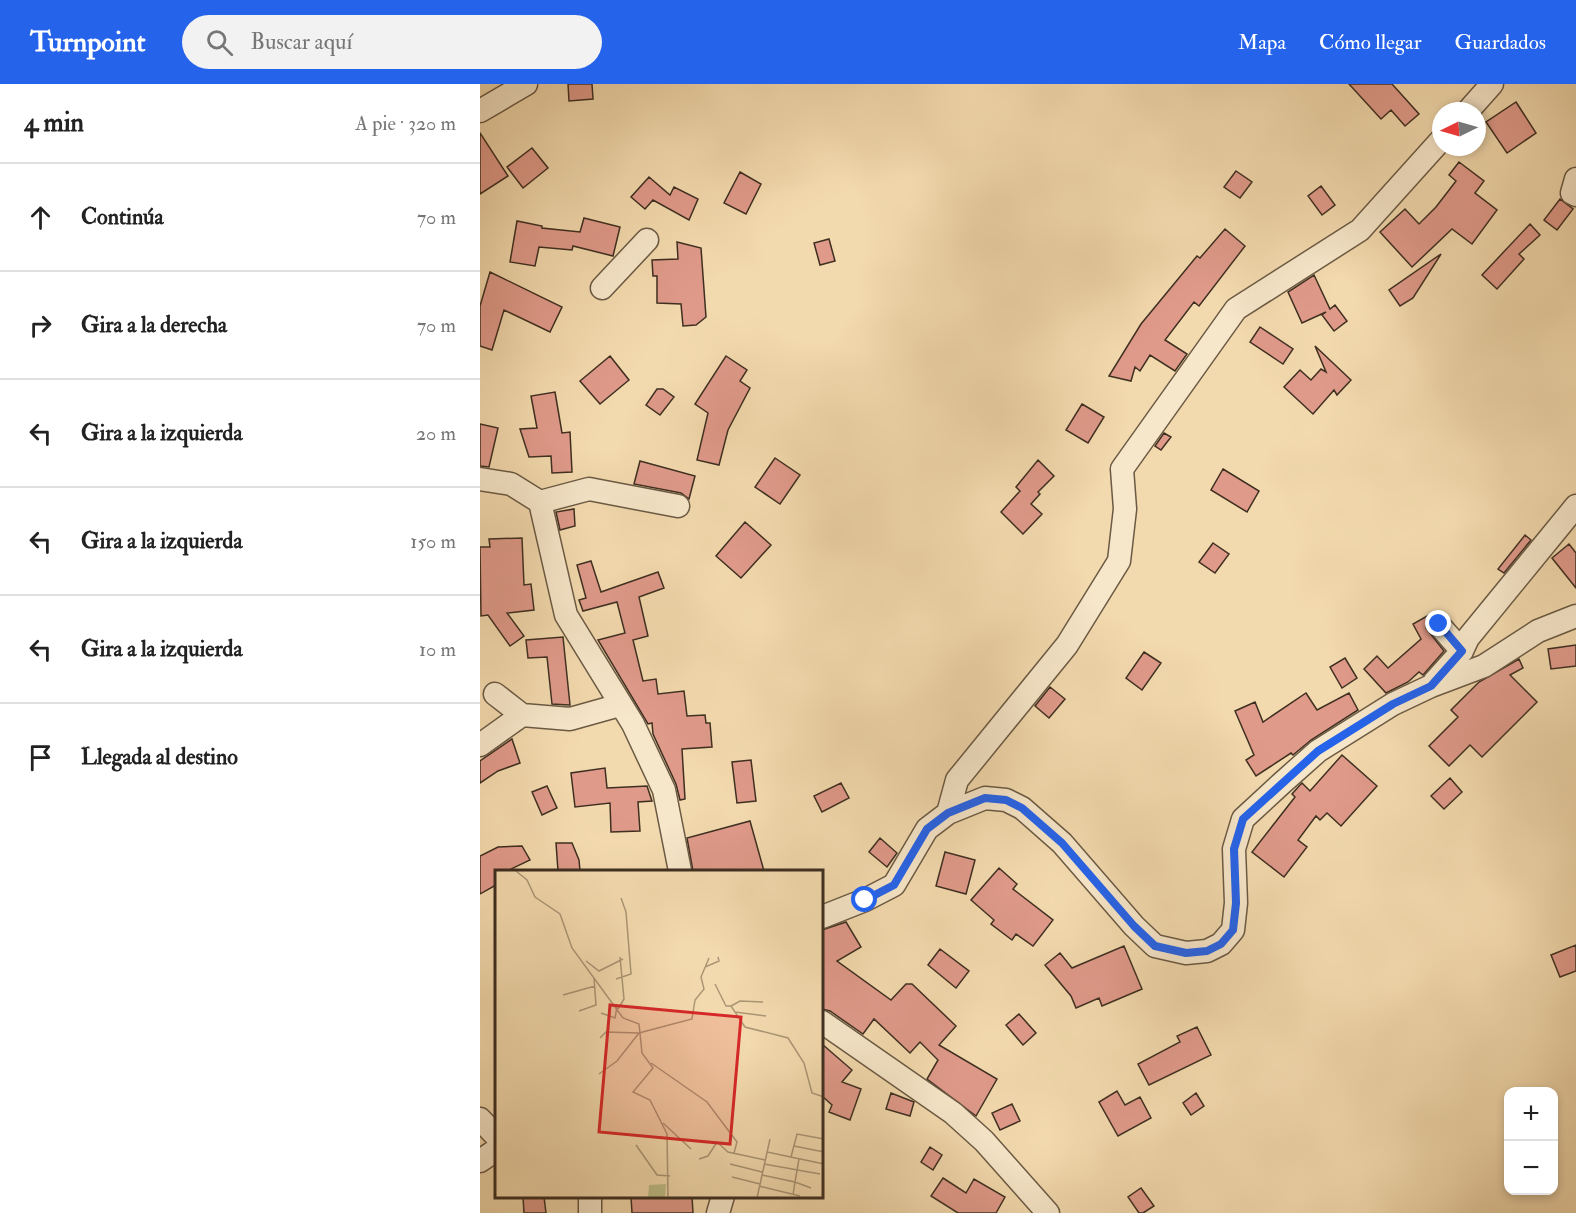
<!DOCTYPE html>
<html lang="es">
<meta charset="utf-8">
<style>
body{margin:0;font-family:"IM FELL Double Pica",serif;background:#f2f2f2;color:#222}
.controls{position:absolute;right:18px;bottom:18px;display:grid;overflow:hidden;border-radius:12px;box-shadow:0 3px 9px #0003}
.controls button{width:54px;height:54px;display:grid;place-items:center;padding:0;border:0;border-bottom:2px solid #e0e0e0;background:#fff;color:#222;font:30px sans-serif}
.compass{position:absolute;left:952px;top:18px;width:54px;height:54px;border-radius:50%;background:#fff;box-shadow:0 3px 9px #0003;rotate:265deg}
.stop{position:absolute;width:18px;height:18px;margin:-14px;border:4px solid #2563eb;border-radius:50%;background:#fff}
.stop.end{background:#2563eb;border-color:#fff;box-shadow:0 2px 6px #0008}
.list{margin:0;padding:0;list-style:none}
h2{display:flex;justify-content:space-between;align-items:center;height:78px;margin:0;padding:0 24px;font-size:26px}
h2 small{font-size:20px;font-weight:400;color:#767676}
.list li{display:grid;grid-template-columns:39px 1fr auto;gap:18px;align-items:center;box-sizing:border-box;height:108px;padding:0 24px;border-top:2px solid #e0e0e0}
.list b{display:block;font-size:22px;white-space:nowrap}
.list em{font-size:20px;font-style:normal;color:#767676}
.icon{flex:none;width:33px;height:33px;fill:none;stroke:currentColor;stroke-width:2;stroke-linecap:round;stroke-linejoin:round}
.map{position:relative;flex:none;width:1096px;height:1129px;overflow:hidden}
header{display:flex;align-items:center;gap:36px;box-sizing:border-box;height:84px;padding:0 30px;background:#2563eb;color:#fff}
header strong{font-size:28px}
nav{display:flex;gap:33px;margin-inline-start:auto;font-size:21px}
.search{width:420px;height:54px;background:#f2f2f2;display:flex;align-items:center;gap:15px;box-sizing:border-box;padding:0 21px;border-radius:33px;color:#767676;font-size:22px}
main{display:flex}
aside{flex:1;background:#fff}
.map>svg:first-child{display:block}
.building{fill:#e09a8a;stroke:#3e2f21;stroke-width:1.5}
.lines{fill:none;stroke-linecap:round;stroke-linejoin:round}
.street-casing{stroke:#6b5a44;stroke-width:25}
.street{stroke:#f7e7ca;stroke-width:22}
.route{stroke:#2563eb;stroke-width:8}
.inset-road{fill:none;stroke:#ab9676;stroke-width:1.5}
.view{fill:#d62828;fill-opacity:0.15;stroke:#d62828;stroke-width:3}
.inset-edge{fill:none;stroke:#3e2f21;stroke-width:3}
</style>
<header>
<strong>Turnpoint</strong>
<div class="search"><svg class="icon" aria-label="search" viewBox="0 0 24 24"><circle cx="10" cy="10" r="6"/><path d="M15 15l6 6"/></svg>Buscar aquí</div>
<nav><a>Mapa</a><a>Cómo llegar</a><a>Guardados</a></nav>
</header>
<main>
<aside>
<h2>4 min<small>A pie · 320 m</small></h2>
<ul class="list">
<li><svg class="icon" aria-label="ahead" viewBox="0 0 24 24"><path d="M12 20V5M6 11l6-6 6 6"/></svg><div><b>Continúa</b></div><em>70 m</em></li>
<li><svg class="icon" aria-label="right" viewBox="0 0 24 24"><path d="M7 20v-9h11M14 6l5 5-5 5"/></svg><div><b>Gira a la derecha</b></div><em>70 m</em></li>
<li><svg class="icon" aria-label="left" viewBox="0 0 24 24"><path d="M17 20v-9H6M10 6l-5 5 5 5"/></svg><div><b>Gira a la izquierda</b></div><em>20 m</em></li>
<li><svg class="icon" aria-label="left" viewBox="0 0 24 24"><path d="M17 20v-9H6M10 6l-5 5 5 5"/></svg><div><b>Gira a la izquierda</b></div><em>150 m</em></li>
<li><svg class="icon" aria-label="left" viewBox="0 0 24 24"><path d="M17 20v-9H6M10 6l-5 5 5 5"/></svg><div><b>Gira a la izquierda</b></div><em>10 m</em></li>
<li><svg class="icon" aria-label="arrive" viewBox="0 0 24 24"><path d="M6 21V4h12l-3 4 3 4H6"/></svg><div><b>Llegada al destino</b></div></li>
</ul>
</aside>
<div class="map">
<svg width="1096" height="1129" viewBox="0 0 1096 1129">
<rect width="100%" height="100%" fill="#f3daae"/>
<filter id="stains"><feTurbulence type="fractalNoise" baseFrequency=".00333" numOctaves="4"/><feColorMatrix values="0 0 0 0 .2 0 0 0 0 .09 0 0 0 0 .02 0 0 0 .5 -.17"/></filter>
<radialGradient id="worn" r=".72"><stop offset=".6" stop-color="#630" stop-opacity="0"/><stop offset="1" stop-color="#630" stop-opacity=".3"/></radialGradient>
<path class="building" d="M 88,0 L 112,0 L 113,15 L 89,17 Z
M 869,0 L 912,0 L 939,30 L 925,42 L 911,26 L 901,35 Z
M 1036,18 L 1056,49 L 1027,69 L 1006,38 Z
M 0,49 L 28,92 L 0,110 Z
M 52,64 L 68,84 L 43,104 L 27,83 Z
M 979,78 L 1004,97 L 995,109 L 1017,126 L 992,160 L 972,145 L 932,183 L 900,148 L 925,125 L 939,140 L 956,123 L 976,97 L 969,91 Z
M 756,87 L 772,98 L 760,114 L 744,103 Z
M 260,88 L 281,100 L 266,130 L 244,119 Z
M 169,93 L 190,111 L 194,103 L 218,115 L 209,136 L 173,116 L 165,125 L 151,113 Z
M 841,102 L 855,121 L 842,131 L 828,112 Z
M 1080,115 L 1093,125 L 1077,146 L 1064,136 Z
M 104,134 L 140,143 L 133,172 L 93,162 L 92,166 L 59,163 L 55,182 L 30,178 L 37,137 L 62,142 L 62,144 L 100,148 Z
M 1050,140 L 1060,151 L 1039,170 L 1044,175 L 1017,205 L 1002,191 Z
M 745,145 L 765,162 L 719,222 L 714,218 L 685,256 L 707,270 L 695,287 L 670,271 L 660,287 L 655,283 L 651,297 L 629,292 L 661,240 L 717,172 L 720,174 Z
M 349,155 L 355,177 L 340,181 L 334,159 Z
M 197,158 L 221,164 L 226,233 L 216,241 L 203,242 L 201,220 L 177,219 L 177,192 L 173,192 L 172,176 L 198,175 Z
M 961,170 L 933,214 L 920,222 L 909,206 Z
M 10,188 L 82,223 L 70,248 L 24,226 L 12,266 L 0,262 L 0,222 Z
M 834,191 L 850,225 L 855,221 L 867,237 L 854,247 L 842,231 L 846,228 L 822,239 L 808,208 Z
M 780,243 L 813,265 L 803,280 L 770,258 Z
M 835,262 L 871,296 L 857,311 L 854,306 L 833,330 L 804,303 L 820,286 L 831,296 L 841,285 L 846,288 Z
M 130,272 L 149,296 L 120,320 L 100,297 Z
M 246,272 L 267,286 L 260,297 L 270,304 L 248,346 L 239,381 L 217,376 L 228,329 L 215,320 Z
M 177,305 L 183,305 L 194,313 L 180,331 L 166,321 Z
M 75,308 L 82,349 L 90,348 L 92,388 L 72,389 L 71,372 L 49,373 L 40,345 L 57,344 L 51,312 Z
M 602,320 L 624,333 L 608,359 L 586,346 Z
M 0,340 L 18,344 L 9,383 L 0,382 Z
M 684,349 L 691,353 L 681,366 L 675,362 Z
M 295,374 L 320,391 L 300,420 L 275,403 Z
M 558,376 L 574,392 L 558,408 L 560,410 L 551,420 L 562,430 L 543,450 L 521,428 L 540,407 L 536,403 Z
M 160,377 L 215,392 L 209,415 L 201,409 L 154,400 Z
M 743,385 L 779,407 L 767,428 L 731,406 Z
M 94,425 L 95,442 L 80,446 L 76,428 Z
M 265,438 L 291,461 L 261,494 L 236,472 Z
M 1045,451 L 1051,456 L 1024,489 L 1018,485 Z
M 42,454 L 44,501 L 51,500 L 54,526 L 27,529 L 44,552 L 30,562 L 8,531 L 1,532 L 0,463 L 10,463 L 9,455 Z
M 733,459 L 749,470 L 735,489 L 719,478 Z
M 1089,460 L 1096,469 L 1096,504 L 1072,474 Z
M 111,477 L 121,508 L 178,488 L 184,504 L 159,513 L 168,552 L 153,556 L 163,597 L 176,595 L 178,610 L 204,607 L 207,632 L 225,631 L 226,639 L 230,639 L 232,663 L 202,665 L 205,715 L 200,716 L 196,700 L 173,650 L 172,639 L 168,640 L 118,556 L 145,549 L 137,518 L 103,527 L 99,516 L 106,514 L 97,481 Z
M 956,527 L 946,536 L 946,544 L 964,567 L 943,591 L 939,588 L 928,598 L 906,609 L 884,585 L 897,572 L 908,584 L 941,555 L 933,540 Z
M 83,553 L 90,621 L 89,621 L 72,620 L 67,573 L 48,574 L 46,556 Z
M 1096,561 L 1096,582 L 1071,585 L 1068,565 Z
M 664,568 L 681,579 L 662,606 L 646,594 Z
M 865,574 L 877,594 L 862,604 L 850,583 Z
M 1039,575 L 1043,584 L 1030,591 L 1057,618 L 1002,673 L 990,661 L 969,682 L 949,662 L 978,633 L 971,626 L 999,598 Z
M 570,603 L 585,615 L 569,634 L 555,622 Z
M 826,609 L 837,626 L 869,609 L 878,626 L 831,656 L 813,671 L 811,669 L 776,692 L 766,676 L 774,671 L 755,627 L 775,618 L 783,638 Z
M 32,655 L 40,679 L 18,687 L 0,699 L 0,677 Z
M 862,671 L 897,702 L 861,742 L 847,729 L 840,736 L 836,732 L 818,756 L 827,763 L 804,793 L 772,768 L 815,713 L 812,710 L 820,701 L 822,699 L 830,707 Z
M 271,676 L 276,717 L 257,719 L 252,678 Z
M 125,684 L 127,704 L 167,702 L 172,717 L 158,718 L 160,747 L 131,748 L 130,719 L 95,723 L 91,689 Z
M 970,694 L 982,708 L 964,725 L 951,712 Z
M 361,699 L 369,714 L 342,728 L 334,712 Z
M 67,702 L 77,724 L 62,731 L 52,708 Z
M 270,737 L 284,787 L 213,787 L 207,754 Z
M 400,754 L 417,769 L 407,783 L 389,768 Z
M 76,759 L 92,759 L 99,776 L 100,787 L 78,787 Z
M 42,762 L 50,776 L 27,787 L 16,787 L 16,801 L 0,810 L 0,772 L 18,763 Z
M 465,768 L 495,776 L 486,810 L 456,802 Z
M 519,784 L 537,800 L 533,805 L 573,836 L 553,862 L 536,850 L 532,856 L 511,840 L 514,836 L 491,816 Z
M 366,838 L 381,863 L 357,877 L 411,916 L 426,900 L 432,900 L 476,942 L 459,961 L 517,995 L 496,1032 L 447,995 L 458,976 L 440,958 L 430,969 L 394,935 L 383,950 L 350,927 L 342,925 L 342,846 Z
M 1096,861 L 1096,887 L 1080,893 L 1071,871 Z
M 644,862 L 662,905 L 622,922 L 619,914 L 596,924 L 591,912 L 565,881 L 580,869 L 592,884 Z
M 460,865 L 489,887 L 476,904 L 448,881 Z
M 539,930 L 556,949 L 543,961 L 526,941 Z
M 717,943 L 731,971 L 669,1001 L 658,980 L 700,958 L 697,952 Z
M 342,960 L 372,986 L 362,998 L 381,1005 L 370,1036 L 349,1028 L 352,1021 L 342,1012 Z
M 637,1007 L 645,1021 L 660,1013 L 671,1034 L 638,1052 L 619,1018 Z
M 411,1009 L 434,1018 L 430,1032 L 406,1025 Z
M 716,1009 L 724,1022 L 711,1031 L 703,1019 Z
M 532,1020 L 540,1037 L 520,1046 L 512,1029 Z
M 450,1063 L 462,1071 L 453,1086 L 441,1078 Z
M 463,1094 L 486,1109 L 494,1095 L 525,1113 L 516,1129 L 478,1129 L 451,1112 Z
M 661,1104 L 674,1122 L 663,1129 L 659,1129 L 648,1113 Z
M 43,1113 L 64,1113 L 66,1129 L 44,1129 Z
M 151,1113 L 212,1113 L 213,1129 L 152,1129 Z"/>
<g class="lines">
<g class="street-casing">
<path id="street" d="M 0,27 L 46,0
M 988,27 L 1012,0
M 1096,95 L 1092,109 L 1096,111
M 122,204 L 167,156
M 0,395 L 31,400 L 60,418 L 86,531 L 153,640 L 184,706 L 200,787
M 60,418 L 109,405 L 198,422
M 959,541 L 982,567
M 954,598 L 982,567 L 988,554 L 1096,422
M 15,610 L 42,631 L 90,635 L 140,621
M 0,661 L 42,631
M 468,729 L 477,696 L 587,561 L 639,477 L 645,425 L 642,385 L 756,225 L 880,146 L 961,56
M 342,833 L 385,816 L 414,801 L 447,745 L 468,729 L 505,714 L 526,716 L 542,724 L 582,759 L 654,842 L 675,862 L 706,869 L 727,867 L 741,860 L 753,846 L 756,819 L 754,765 L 763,735 L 802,699 L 838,667 L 913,620 L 951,602 L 1004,582 L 1058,547 L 1096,532
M 342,938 L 473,1029 L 504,1057 L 568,1129
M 0,1035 L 16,1052
M 0,1077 L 16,1066
M 110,1112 L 110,1129
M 238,1129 L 243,1112"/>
</g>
<use href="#street" class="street"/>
</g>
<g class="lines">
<path class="route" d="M 385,816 L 414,801 L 447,745 L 468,729 L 505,714 L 526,716 L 542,724 L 582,759 L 654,842 L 675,862 L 706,869 L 727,867 L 741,860 L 753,846 L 756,819 L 754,765 L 763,735 L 838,667 L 913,620 L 951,602 L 982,567 L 959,540"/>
</g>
<g transform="translate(15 786)">
<rect width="328" height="328" fill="#f3daae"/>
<path d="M 171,314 L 170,328 L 153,328 L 154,315 Z" fill="#bebe89"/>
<path class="inset-road" d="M 21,1 L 32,10 L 40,27 L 65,44 L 77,78 L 128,148 L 144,154 L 147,183 L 158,198 L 138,222 L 155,230 L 172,264 L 173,328M 91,91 L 104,101 L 128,89M 210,97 L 224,91 L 223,87M 121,109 L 136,104 L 131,42 L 126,28M 220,114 L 231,136 L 236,136 L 250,157 L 293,168 L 309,193 L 317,223 L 329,227M 68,125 L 100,116M 236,136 L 245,131 L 268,132M 123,139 L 129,129 L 125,87M 84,141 L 101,135 L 99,108M 240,142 L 271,146M 106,143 L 120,148 L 122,137M 105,168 L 111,162 L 144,163M 156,193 L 212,232 L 242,272 L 239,283M 104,204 L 122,191 L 144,163 L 197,149 L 200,130 L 209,119 L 206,107 L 214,88M 168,253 L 196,279M 141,275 L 162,305 L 175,306M 299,276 L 329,282M 272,282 L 329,294M 296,287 L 302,264 L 329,269M 204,289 L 213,286 L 222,272 L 233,282 L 270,290M 235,294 L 267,302M 269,294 L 325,304M 267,305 L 300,312 L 304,289M 237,307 L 265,314M 264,316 L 305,326M 298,325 L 300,312 L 316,318M 262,328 L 275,269"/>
<path class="view" d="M 115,135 L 246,147 L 235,274 L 104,262 Z"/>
<rect width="328" height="328" class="inset-edge"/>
</g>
<rect width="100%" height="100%" filter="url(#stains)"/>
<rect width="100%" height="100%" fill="url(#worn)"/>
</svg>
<div class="controls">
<button>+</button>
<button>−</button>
</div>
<svg class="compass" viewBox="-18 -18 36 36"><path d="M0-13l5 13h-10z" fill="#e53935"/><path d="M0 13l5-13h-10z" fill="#767676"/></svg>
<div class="stop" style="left:385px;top:816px"></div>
<div class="stop end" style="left:959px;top:540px"></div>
</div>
</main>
